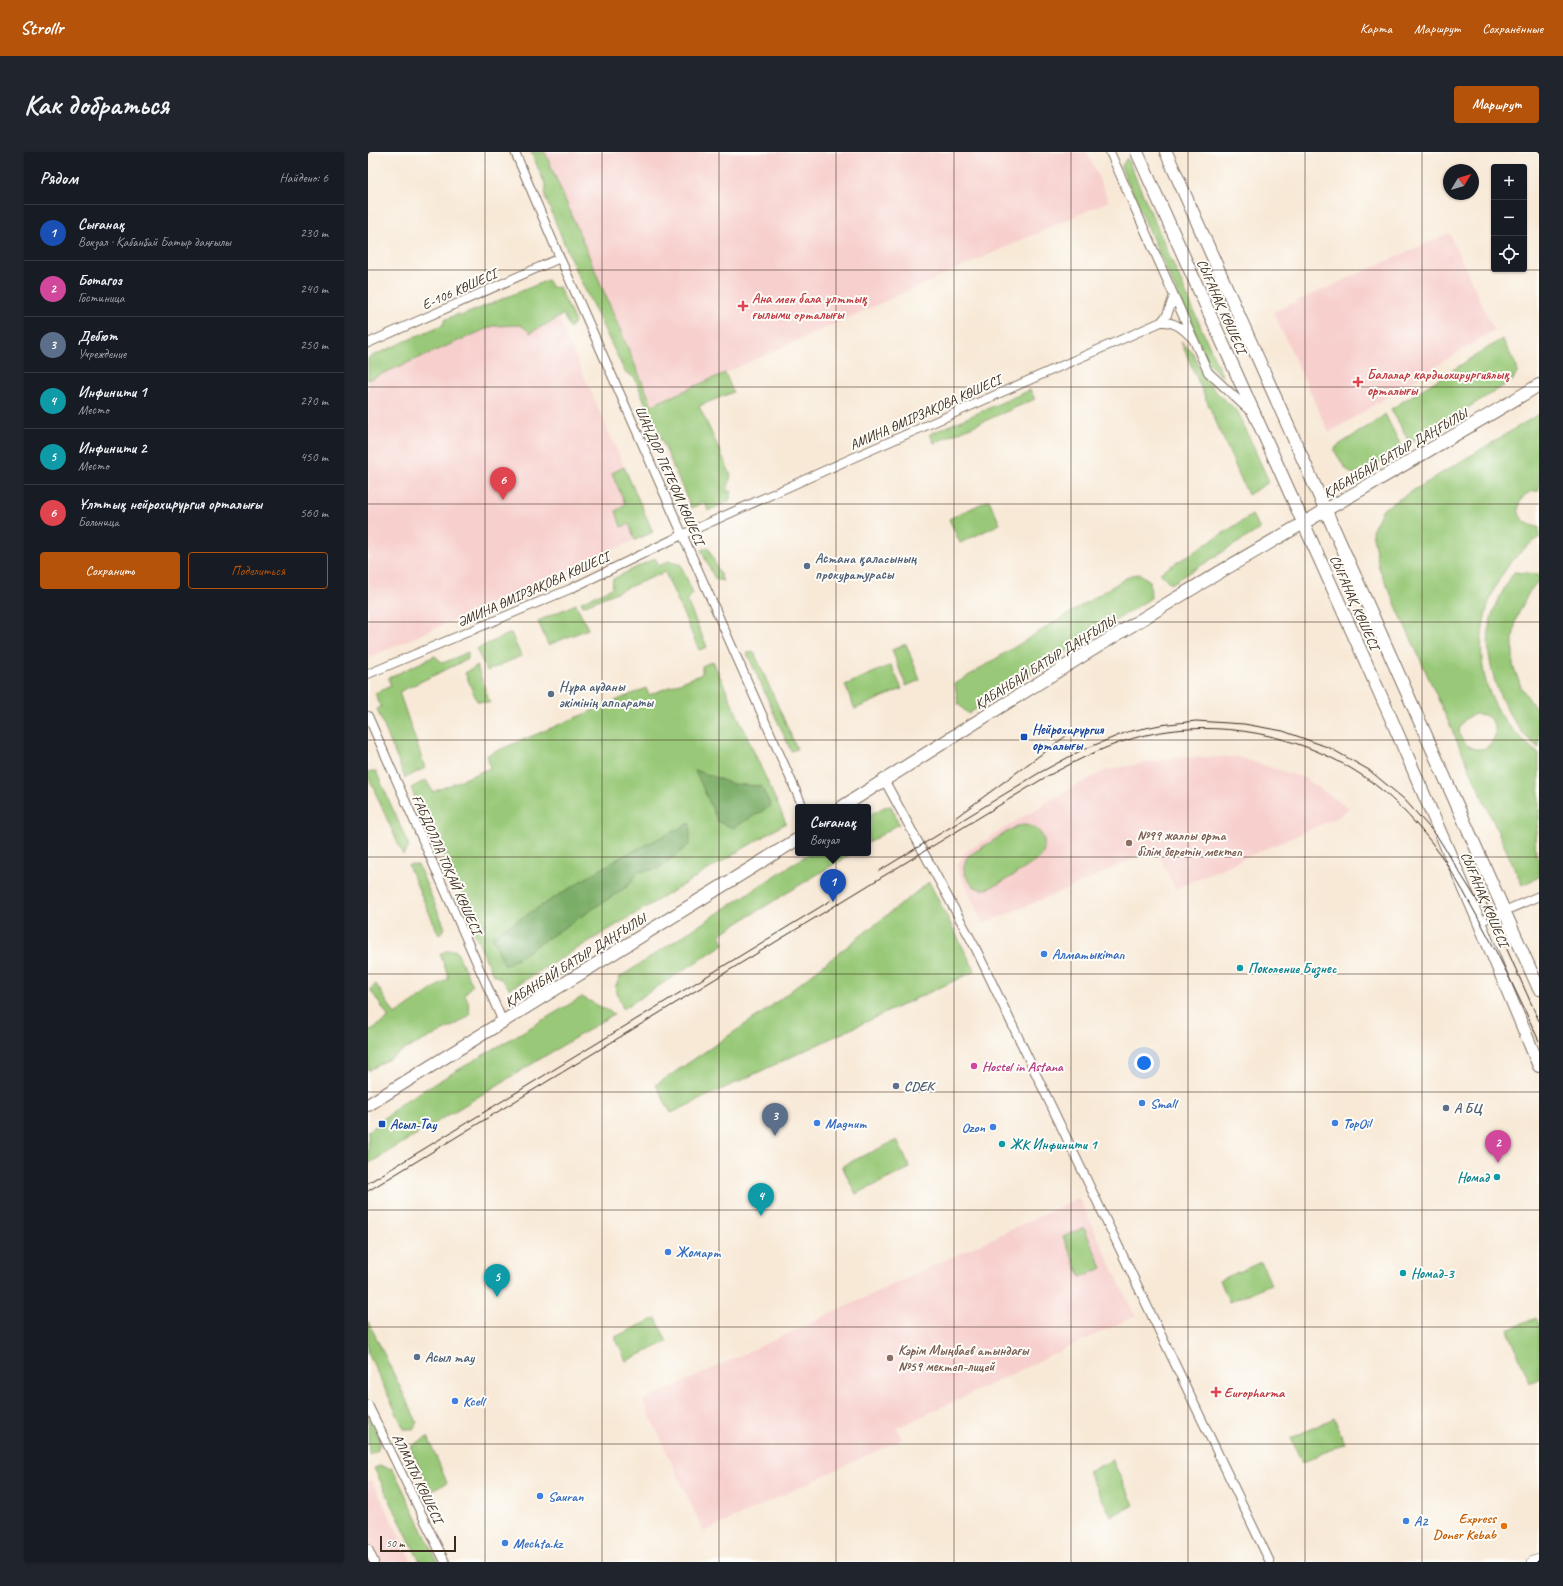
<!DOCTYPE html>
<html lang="ru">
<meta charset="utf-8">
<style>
body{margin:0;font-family:Caveat,sans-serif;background:#20242c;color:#f1f3f6}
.controls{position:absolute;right:12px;top:12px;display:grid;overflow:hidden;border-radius:4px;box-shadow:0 1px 3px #0004}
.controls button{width:36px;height:36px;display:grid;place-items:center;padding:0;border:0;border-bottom:1px solid #363941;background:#171b24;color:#f1f3f6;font:20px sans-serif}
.compass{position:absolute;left:1075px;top:12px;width:36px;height:36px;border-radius:50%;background:#171b24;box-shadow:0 1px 3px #0004;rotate:52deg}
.scale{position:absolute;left:12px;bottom:10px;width:76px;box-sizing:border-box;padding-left:4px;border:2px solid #3b2a1e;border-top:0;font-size:11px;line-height:14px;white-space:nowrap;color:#3b2a1e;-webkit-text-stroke:3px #fdfcf7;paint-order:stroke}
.you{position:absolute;left:776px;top:911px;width:14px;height:14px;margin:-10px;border:3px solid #fff;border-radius:50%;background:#1a73e8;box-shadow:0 0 0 6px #1a73e833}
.badge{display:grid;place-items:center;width:26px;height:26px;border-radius:50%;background:#b45309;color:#fff;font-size:13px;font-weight:700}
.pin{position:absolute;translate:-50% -33px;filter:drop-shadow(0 1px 2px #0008)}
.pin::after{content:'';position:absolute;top:21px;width:14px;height:12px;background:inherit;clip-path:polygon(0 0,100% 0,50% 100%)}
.popup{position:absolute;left:427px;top:652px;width:76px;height:52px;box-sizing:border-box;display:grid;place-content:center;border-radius:4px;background:#171b24;filter:drop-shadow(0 1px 3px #0005);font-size:13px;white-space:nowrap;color:#9ea1a6}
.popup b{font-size:15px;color:#f1f3f6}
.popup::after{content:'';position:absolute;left:50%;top:100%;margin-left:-8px;border:8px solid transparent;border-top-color:#171b24}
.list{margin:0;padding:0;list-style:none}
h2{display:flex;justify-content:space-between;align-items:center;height:52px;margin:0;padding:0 16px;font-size:17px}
h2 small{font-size:13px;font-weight:400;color:#9ea1a6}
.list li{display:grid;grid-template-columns:26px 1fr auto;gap:12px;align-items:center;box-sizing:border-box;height:56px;padding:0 16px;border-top:1px solid #363941}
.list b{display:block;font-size:15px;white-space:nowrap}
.list p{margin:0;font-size:13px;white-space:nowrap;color:#9ea1a6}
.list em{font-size:13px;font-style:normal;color:#9ea1a6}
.actions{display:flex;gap:8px;padding:12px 16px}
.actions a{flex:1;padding:9px 0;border:1px solid #b45309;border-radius:4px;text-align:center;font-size:14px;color:#b45309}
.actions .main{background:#b45309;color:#fff}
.icon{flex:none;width:22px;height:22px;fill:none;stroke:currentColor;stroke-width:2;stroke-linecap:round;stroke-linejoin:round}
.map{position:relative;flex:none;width:1171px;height:1410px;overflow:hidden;border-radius:4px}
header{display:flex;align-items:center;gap:24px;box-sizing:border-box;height:56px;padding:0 20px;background:#b45309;color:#fff}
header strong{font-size:19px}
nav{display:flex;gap:22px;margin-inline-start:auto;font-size:14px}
.intro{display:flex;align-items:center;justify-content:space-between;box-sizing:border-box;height:96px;padding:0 24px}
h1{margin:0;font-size:28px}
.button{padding:10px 18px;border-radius:4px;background:#b45309;color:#fff;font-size:14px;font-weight:700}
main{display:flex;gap:24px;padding:0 24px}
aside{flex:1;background:#171b24;border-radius:4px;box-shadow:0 1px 3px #0004}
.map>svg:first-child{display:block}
.built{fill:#f7d0ce}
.green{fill:#99c978;stroke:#6a7a4b;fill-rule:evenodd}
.forest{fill:#7aad68;stroke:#5a6c43}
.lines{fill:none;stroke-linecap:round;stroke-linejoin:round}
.minor-casing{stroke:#7d6d5f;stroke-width:10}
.tertiary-casing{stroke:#7d6d5f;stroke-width:12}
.secondary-casing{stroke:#7d6d5f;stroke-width:14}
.minor{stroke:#fff;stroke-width:8}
.tertiary{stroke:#fff;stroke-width:11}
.secondary{stroke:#fff;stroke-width:12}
.tram{stroke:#3b2a1e;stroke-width:1}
.grid{fill:none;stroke:#3b2a1e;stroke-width:1;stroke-opacity:0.55}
.health-dot{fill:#e0444e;stroke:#fdfcf7;stroke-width:1.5}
.service-dot{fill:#5c6f8a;stroke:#fdfcf7;stroke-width:1.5}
.transit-dot{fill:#1a4fb4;stroke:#fdfcf7;stroke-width:1.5}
.education-dot{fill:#8d6e63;stroke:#fdfcf7;stroke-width:1.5}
.shop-dot{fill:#3f7fe0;stroke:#fdfcf7;stroke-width:1.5}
.culture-dot{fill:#0f9aa8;stroke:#fdfcf7;stroke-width:1.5}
.hotel-dot{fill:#d1479c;stroke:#fdfcf7;stroke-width:1.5}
.food-dot{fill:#e8710a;stroke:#fdfcf7;stroke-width:1.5}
.labels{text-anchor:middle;stroke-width:4;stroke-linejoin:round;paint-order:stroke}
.street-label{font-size:14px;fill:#3b2a1e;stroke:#fdfcf7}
.health-label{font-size:14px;font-weight:bold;fill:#be3a42;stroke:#fdfcf7;text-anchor:start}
.service-label{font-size:14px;font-weight:bold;fill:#4e5e75;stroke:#fdfcf7;text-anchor:start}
.transit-label{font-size:14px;font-weight:bold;fill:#164399;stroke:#fdfcf7;text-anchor:start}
.education-label{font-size:14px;font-weight:bold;fill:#785e54;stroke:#fdfcf7;text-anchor:start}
.shop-label{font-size:14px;font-weight:bold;fill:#366cbe;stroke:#fdfcf7;text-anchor:start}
.culture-label{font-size:14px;font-weight:bold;fill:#0d838f;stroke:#fdfcf7;text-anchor:start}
.hotel-label{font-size:14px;font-weight:bold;fill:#b23c85;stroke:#fdfcf7;text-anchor:start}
.food-label{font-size:14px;font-weight:bold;fill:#c56008;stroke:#fdfcf7;text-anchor:end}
</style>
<header>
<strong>Strollr</strong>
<nav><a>Карта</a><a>Маршрут</a><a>Сохранённые</a></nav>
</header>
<div class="intro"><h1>Как добраться</h1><a class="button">Маршрут</a></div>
<main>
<aside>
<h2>Рядом<small>Найдено: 6</small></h2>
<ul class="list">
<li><span class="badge" style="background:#1a4fb4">1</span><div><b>Сығанақ</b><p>Вокзал · Қабанбай Батыр даңғылы</p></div><em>230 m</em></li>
<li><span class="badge" style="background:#d1479c">2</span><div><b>Ботагоз</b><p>Гостиница</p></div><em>240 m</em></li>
<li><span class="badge" style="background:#5c6f8a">3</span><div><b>Дебют</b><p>Учреждение</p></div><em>250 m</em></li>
<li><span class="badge" style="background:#0f9aa8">4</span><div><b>Инфинити 1</b><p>Место</p></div><em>270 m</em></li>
<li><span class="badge" style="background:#0f9aa8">5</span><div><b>Инфинити 2</b><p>Место</p></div><em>450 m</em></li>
<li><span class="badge" style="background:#e0444e">6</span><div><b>Ұлттық нейрохирургия орталығы</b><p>Больница</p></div><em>560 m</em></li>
</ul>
<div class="actions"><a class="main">Сохранить</a><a>Поделиться</a></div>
</aside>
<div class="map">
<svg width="1171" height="1410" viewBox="0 0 1171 1410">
<rect width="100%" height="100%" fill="#fdfcf7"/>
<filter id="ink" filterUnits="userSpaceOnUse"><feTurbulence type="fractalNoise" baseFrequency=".025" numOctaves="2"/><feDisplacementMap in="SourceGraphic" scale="8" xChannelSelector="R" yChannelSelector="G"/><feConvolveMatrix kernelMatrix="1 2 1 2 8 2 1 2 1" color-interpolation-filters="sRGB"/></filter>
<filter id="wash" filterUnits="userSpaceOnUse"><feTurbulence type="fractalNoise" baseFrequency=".012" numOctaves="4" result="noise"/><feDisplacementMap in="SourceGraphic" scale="16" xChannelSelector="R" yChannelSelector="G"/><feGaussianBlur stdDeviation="0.9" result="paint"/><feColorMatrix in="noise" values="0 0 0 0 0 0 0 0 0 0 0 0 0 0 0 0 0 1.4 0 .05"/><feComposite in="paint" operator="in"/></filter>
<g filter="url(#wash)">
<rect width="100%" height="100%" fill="#f8e9d7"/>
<path class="built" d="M 177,0 L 719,0 L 741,49 L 285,253 Z
M 1081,81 L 1126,178 L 961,281 L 905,160 Z
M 178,138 L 285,380 L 0,506 L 0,217 Z
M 870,605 L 936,626 L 981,656 L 970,665 L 807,737 L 788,696 L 709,733 L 615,772 L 589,715 L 597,700 L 698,639 L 738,618 L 805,606 Z
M 711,1046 L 767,1164 L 529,1276 L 534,1287 L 336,1380 L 275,1249 Z
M 4,1328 L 44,1410 L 0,1410 L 0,1330 Z"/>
<path class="green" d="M 163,0 L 177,0 L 284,253 L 357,221 L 365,240 L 331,254 L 363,323 L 359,340 L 364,339 L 361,349 L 340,359 L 337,350 L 323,356 L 280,256 L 283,254 L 278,253 L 267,226 L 257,220 L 207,117 L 177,45 L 178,34 Z
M 759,6 L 855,226 L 840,211 L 753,15 Z
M 180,128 L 183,135 L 191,135 L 207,170 L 202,177 L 195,162 C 186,170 173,174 162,181 L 157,176 L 152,173 L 125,174 L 0,228 L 0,206 L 76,172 L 76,168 L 90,162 L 93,164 Z
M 1134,187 L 1149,215 L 1149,221 L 1145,228 L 1042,291 L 1023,257 Z
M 813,190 L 825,201 L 834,222 L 846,238 L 870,260 L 901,330 L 880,343 Z
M 662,238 L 667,247 L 566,291 L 562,282 Z
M 1017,262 L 1034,296 L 999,318 L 984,322 L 977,316 L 966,298 L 969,294 L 1010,268 Z
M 1171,262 L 1171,339 C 1148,337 1140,371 1171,375 L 1171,386 C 1117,419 1098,497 1127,553 C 1138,573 1153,588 1171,602 L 1171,667 L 1167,686 L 1168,703 L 1171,709 L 1171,725 L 1154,733 L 1011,416 L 1004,379 L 1015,357 ZM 1107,562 C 1110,562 1114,562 1116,563 C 1125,566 1130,578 1126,586 C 1114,616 1067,578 1107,562 Z
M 256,315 L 285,380 L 267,388 L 261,372 L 253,375 L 248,359 L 257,352 L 244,321 Z
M 621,348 L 632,372 L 592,391 L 581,367 Z
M 884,363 L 892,377 L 803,432 L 792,421 Z
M 340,395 L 355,429 L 347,427 L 333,398 Z
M 287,406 L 291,414 L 301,409 L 313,413 L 325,441 L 319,449 L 339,495 L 331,498 L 297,420 L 215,454 L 213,450 L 244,436 L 245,427 Z
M 1146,420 L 1171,422 L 1171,428 L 1161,440 L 1148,467 L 1145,486 L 1145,513 L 1153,535 L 1171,562 L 1171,596 C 1136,571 1112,508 1123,467 C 1128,450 1137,435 1146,420 Z
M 772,422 L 782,429 L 783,446 L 600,562 L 590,552 L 587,532 L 763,423 Z
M 208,452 L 220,477 L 180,493 L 170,469 Z
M 143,481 L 153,504 L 119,519 L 108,497 Z
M 538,492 L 552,528 L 538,534 L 524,498 Z
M 100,500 L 100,507 L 31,540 L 57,616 L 37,626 L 9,557 L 13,555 L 7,541 L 23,534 L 20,526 L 67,504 L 75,511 Z
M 386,500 L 429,597 L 423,599 L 379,501 Z
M 345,509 L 418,671 L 142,837 L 134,828 L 124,821 L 106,780 L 107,769 L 80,708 L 71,699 L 43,636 L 58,628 L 65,640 L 122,616 L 119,603 L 278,536 L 281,543 L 334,522 L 334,514 Z
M 523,513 L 534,537 L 487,557 L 477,533 Z
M 109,514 L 122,551 L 109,549 L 97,521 Z
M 8,619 L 41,694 L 35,703 L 0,624 L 0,620 Z
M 523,654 L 531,672 L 500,691 L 500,664 L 516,655 Z
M 657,673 C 674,676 680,688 674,704 C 667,711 625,737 617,737 C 609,738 604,734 600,727 C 594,719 595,712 600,704 L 649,674 Z
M 442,701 L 484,701 L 352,782 L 356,792 L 255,857 L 247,835 L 252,825 Z
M 40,713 L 50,713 L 77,776 L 71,783 Z
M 561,730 L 607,819 L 303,961 L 288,933 L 397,859 Z
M 88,798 L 104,833 L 97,842 L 100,849 L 102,863 L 89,872 L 40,896 L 0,919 L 0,880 L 21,866 L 2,837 L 8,832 L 27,863 L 81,826 L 72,802 L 78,799 Z
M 214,845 L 246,862 L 0,1012 L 0,979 L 8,974 L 32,952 Z
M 529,988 L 542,1016 L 488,1042 L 474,1014 Z
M 716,1076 L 734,1116 L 713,1125 L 695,1085 Z
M 893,1110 L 903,1132 L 861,1150 L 852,1128 Z
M 288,1166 L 299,1190 L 258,1209 L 247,1185 Z
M 1168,1166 L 1171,1172 L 1171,1227 L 1162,1231 L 1140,1178 Z
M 0,1169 L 49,1270 L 45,1277 L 36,1277 L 0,1201 Z
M 0,1264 L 12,1287 L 10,1298 L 1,1303 Z
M 966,1266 L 977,1291 L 934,1311 L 923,1286 Z
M 60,1285 L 79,1331 L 63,1339 L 42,1296 L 45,1293 Z
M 744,1308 L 766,1353 L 743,1364 L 720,1320 Z
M 12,1314 L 25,1317 L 70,1410 L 52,1410 L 6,1316 Z"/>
<path class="forest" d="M 327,618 L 365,632 L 393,634 L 403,654 L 365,676 L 350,670 Z
M 322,671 L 322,692 L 290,717 L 270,720 L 260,734 L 137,814 L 124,784 L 251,706 Z"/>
</g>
<g filter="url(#ink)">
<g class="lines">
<g class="minor-casing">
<path id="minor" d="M 147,0 L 192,106 L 435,655
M 742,0 L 840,220 L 884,261
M 793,170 L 799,163 L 806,144
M 0,191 L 192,106
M 0,522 L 202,437 L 314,383 L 480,308 L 793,170 C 808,169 816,178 826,188
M 0,564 L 135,870
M 519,633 L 607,795 L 902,1410
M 1111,770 L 1171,744
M 0,1253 L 77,1410
M 0,1397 L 6,1410"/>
</g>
<g class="tertiary-casing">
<path id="tertiary" d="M 1165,1410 L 1171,1408"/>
</g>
<g class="secondary-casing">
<path id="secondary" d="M 769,0 L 1022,564 L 1111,770 L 1171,914
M 798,0 L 1171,837
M 474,655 C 584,585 695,515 807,447 C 927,374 1051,306 1171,233
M 0,953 L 430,687"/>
</g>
<use href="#minor" class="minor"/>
<use href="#tertiary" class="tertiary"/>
<use href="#secondary" class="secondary"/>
<path class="tram" d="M 587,666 L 702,581
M 1101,710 L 1123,762
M 511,719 L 671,621 L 712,599 L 759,580 L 792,573 L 828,569 L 876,572 L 915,579 L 962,596 L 1001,618 L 1036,647 L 1069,684 L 1137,793 L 1171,869
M 0,1031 L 462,749
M 0,1039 L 676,626 C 704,611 732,596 763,587 C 840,564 929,580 995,624 C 1022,642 1044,666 1064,691 C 1079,711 1092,733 1104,755 C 1129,799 1150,843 1171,889"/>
</g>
</g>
<path class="grid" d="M 117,0 L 117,1410M 234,0 L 234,1410M 351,0 L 351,1410M 468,0 L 468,1410M 586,0 L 586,1410M 703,0 L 703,1410M 820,0 L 820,1410M 937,0 L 937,1410M 1054,0 L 1054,1410M 0,118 L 1171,118M 0,235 L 1171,235M 0,352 L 1171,352M 0,470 L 1171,470M 0,588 L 1171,588M 0,705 L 1171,705M 0,822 L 1171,822M 0,940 L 1171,940M 0,1058 L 1171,1058M 0,1175 L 1171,1175M 0,1292 L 1171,1292"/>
<g class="health-dot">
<path d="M373 148h4v4h4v4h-4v4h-4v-4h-4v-4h4z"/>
<path d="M988 224h4v4h4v4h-4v4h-4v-4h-4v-4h4z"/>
<path d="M846 1234h4v4h4v4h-4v4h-4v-4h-4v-4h4z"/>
</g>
<g class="service-dot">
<circle cx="439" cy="414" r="4"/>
<circle cx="183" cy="542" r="4"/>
<circle cx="528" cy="934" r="4"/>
<circle cx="1078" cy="956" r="4"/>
<circle cx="49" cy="1205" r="4"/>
</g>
<g class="transit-dot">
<rect x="652" y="581" width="8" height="8" rx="2"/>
<rect x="10" y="968" width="8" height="8" rx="2"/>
</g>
<g class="education-dot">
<circle cx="761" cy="691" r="4"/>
<circle cx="522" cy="1206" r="4"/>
</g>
<g class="shop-dot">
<circle cx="676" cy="802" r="4"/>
<circle cx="774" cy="951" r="4"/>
<circle cx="449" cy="971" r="4"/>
<circle cx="967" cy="971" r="4"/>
<circle cx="625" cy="975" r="4"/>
<circle cx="300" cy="1100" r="4"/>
<circle cx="87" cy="1249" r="4"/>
<circle cx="172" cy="1344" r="4"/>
<circle cx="1038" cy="1369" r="4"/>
<circle cx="137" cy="1391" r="4"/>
</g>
<g class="culture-dot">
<circle cx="872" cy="816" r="4"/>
<circle cx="634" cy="992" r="4"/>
<circle cx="1129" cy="1025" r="4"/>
<circle cx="1035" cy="1121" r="4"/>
</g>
<circle class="hotel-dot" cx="606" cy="914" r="4"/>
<circle class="food-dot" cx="1136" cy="1374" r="4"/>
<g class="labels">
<g class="street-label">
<text transform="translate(91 137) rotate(-24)" y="5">Е-106 КӨШЕСІ</text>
<text transform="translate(854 154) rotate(66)" y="5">СЫҒАНАҚ КӨШЕСІ</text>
<text transform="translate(557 260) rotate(-24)" y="5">АМИНА ӨМІРЗАҚОВА КӨШЕСІ</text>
<text transform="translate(1027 301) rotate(-30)" y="5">ҚАБАНБАЙ БАТЫР ДАҢҒЫЛЫ</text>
<text transform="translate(302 323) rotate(66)" y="5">ШАНДОР ПЕТЕФИ КӨШЕСІ</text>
<text transform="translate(165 437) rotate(-24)" y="5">ӘМИНА ӨМІРЗАҚОВА КӨШЕСІ</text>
<text transform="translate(987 450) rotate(66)" y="5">СЫҒАНАҚ КӨШЕСІ</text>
<text transform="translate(677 510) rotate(-32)" y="5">ҚАБАНБАЙ БАТЫР ДАҢҒЫЛЫ</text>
<text transform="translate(79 712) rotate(66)" y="5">ҒАБДОЛЛА ТОҚАЙ КӨШЕСІ</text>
<text transform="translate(1117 747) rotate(67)" y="5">СЫҒАНАҚ КӨШЕСІ</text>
<text transform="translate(207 808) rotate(-32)" y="5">ҚАБАНБАЙ БАТЫР ДАҢҒЫЛЫ</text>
<text transform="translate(50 1326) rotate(64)" y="5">АЛМАТЫ КӨШЕСІ</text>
</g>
<g class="health-label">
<text x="384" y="151">Ана мен бала ұлттық<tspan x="384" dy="16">ғылыми орталығы</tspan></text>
<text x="999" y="227">Балалар кардиохирургиялық<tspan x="999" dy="16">орталығы</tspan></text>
<text x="856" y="1245">Europharma</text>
</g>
<g class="service-label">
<text x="447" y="411">Астана қаласының<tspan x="447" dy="16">прокуратурасы</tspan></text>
<text x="191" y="539">Нұра ауданы<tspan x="191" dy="16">әкімінің аппараты</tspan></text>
<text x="536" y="939">CDEK</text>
<text x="1086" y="961">А БЦ</text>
<text x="57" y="1210">Асыл тау</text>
</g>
<g class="transit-label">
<text x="664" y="582">Нейрохирургия<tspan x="664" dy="16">орталығы</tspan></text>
<text x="22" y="977">Асыл-Тау</text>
</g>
<g class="education-label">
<text x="769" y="688">№99 жалпы орта<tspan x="769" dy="16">білім беретін мектеп</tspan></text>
<text x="530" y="1203">Кәрім Мыңбаев атындағы<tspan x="530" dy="16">№59 мектеп-лицей</tspan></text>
</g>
<g class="shop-label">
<text x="684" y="807">Алматыкітап</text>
<text x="782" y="956">Small</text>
<text x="457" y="976">Magnum</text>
<text x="975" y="976">TopOil</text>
<text x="617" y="980" text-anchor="end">Ozon</text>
<text x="308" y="1105">Жомарт</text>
<text x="95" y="1254">Kcell</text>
<text x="180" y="1349">Sauran</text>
<text x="1046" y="1374">А2</text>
<text x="145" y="1396">Mechta.kz</text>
</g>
<g class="culture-label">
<text x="880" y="821">Поколение Бизнес</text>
<text x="642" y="997">ЖК Инфинити 1</text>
<text x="1121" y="1030" text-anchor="end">Номад</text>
<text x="1043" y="1126">Номад-3</text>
</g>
<g class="hotel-label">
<text x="614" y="919">Hostel in Astana</text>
</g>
<g class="food-label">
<text x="1128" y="1371">Express<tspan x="1128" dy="16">Doner Kebab</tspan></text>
</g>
</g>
</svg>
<div class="controls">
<button>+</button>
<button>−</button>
<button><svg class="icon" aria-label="locate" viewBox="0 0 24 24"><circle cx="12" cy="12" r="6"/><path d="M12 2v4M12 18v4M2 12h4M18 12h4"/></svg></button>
</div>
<svg class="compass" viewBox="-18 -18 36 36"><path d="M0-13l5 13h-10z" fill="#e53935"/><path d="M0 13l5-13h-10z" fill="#9ea1a6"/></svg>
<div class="scale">50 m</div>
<div class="you"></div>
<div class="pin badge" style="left:465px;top:750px;background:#1a4fb4">1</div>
<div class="popup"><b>Сығанақ</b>Вокзал</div>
<div class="pin badge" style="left:1130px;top:1011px;background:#d1479c">2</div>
<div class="pin badge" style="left:407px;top:984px;background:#5c6f8a">3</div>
<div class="pin badge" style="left:393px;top:1064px;background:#0f9aa8">4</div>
<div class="pin badge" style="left:129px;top:1145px;background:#0f9aa8">5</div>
<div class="pin badge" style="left:135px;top:348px;background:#e0444e">6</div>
</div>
</main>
